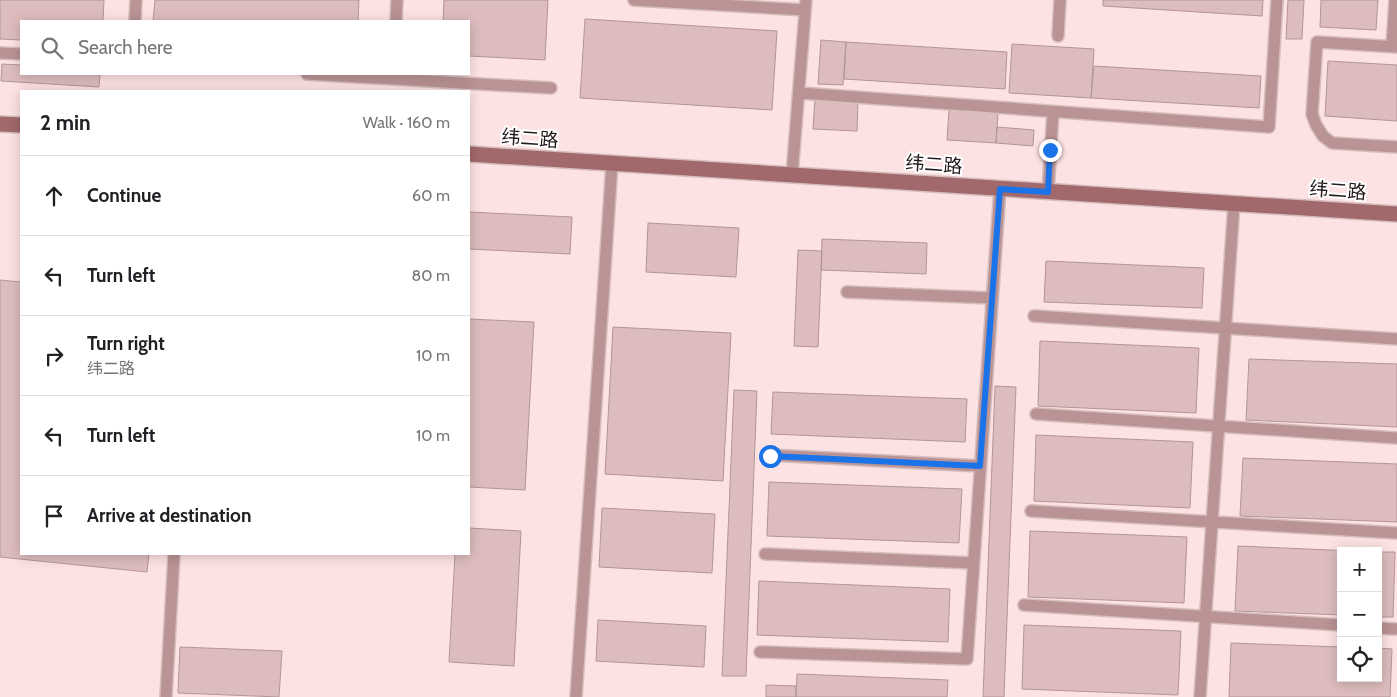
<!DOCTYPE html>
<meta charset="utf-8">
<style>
body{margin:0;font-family:Cabin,"Noto Sans SC",sans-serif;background:#f2f2f2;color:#202124}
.controls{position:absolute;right:15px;bottom:15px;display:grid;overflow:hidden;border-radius:0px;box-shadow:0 2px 12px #0003}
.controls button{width:45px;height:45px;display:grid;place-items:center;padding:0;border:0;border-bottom:1px solid #e0e0e0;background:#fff;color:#202124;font:25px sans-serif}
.stop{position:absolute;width:15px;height:15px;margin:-11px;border:4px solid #1a73e8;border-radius:50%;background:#fff}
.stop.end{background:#1a73e8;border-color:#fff;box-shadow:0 1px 5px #0008}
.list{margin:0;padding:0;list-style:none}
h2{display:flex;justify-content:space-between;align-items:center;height:65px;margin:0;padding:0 20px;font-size:21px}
h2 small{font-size:16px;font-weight:400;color:#757577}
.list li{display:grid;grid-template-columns:32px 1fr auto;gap:15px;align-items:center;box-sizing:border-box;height:80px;padding:0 20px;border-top:1px solid #e0e0e0}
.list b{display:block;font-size:19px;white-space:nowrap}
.list p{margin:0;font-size:16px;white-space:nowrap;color:#757577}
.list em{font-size:16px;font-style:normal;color:#757577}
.icon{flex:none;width:28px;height:28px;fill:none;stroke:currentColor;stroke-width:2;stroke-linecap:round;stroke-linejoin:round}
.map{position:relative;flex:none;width:1397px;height:697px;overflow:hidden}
.search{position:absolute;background:#fff;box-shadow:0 2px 12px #0003;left:20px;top:20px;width:450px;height:55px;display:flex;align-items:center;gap:12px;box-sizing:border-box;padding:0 18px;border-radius:0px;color:#757577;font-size:19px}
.panel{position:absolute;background:#fff;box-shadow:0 2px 12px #0003;left:20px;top:90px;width:450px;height:465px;border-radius:0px}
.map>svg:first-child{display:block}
.building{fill:#ddbcbd;stroke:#b49595}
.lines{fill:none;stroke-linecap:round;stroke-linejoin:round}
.lane-casing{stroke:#d6bebf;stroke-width:14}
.secondary-casing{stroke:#d6bebf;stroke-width:18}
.lane{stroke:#ba9394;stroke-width:11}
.secondary{stroke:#a1696b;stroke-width:15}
.route{stroke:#1a73e8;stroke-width:6}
.labels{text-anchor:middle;stroke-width:4;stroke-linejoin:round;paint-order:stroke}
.street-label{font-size:19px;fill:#261b1b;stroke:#fff}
</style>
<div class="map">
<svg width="1397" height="697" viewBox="0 0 1397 697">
<rect width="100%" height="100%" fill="#fde2e3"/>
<path class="building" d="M 0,0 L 104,0 L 103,21 L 21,21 L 21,40 L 0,39 Z
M 155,0 L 359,0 L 358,21 L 153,21 Z
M 444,0 L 548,0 L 545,60 L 469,56 L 469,21 L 443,21 Z
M 1103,0 L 1263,0 L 1262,16 L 1103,6 Z
M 1288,0 L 1304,0 L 1302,39 L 1286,39 Z
M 1321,0 L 1378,0 L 1376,30 L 1320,27 Z
M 585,19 L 777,31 L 772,110 L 580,98 Z
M 821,40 L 846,42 L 843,85 L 818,84 Z
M 846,42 L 1007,52 L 1005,89 L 844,79 Z
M 1012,44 L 1094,49 L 1091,98 L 1009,93 Z
M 1328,61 L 1397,65 L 1397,121 L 1325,116 Z
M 2,64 L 21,65 L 21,74 L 100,74 L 99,87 L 1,81 Z
M 1094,66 L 1261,76 L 1259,108 L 1091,98 Z
M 815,98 L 858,101 L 857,131 L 813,129 Z
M 949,110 L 998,113 L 996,143 L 947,140 Z
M 997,127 L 1034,130 L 1033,146 L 996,143 Z
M 469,212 L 572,217 L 570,254 L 469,249 Z
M 648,223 L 739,228 L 736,277 L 646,272 Z
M 822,239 L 927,243 L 926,274 L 821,270 Z
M 798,250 L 822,251 L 818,347 L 794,346 Z
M 1046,261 L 1204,268 L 1202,308 L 1044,302 Z
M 0,280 L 21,282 L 21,554 L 149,554 L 147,572 L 0,557 Z
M 469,319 L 534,322 L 525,490 L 469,487 Z
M 613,327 L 731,333 L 723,481 L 605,474 Z
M 1040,341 L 1199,348 L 1196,413 L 1038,406 Z
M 1249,359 L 1397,364 L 1397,427 L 1246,420 Z
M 995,386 L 1016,387 L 1004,697 L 983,697 Z
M 734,390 L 757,391 L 746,676 L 722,676 Z
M 773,392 L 967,399 L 965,442 L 771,434 Z
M 1036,435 L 1193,442 L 1190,508 L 1034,501 Z
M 1243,458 L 1397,464 L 1397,522 L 1240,516 Z
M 769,482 L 962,489 L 959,543 L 767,536 Z
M 602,508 L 715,514 L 712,573 L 599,567 Z
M 469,528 L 521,531 L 514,666 L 449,662 L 455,554 L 469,554 Z
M 1030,531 L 1187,537 L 1184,603 L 1028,597 Z
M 1238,546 L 1352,551 L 1341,551 L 1341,615 L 1235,611 Z
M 1378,552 L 1395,552 L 1393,617 L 1378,617 Z
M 759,581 L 950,589 L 948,642 L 757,635 Z
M 598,620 L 706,626 L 704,667 L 596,661 Z
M 1024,625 L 1181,631 L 1178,695 L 1022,689 Z
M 1231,643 L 1341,647 L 1341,678 L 1378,678 L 1378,648 L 1392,649 L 1390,697 L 1229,697 Z
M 180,647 L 282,651 L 279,697 L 178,693 Z
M 797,674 L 948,680 L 947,697 L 796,697 Z
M 766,685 L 796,686 L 796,697 L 766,697 Z"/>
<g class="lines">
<g class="lane-casing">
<path id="lane" d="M 634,0 L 805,10
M 135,21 L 136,0
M 396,21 L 397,0
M 1058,36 L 1060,0
M 1392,46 L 1395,0
M 1397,47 L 1317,42 L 1312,114 L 1316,125 L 1323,136 L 1332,143 L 1397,147
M 0,53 L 21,54
M 307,74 L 551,88
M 799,93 L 1269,127 L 1277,0
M 792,175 L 806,0
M 1048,192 L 1053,112
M 847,292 L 992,298
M 1034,316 L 1397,339
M 1036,414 L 1397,438
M 770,455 L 980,466
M 1031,511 L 1397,533
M 765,554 L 973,563
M 1024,605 L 1341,625
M 1378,628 L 1395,629
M 760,652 L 967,659 L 1000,189
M 166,697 L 174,554
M 576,697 L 612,164
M 1200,697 L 1234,204"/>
</g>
<g class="secondary-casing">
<path id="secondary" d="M 0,124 L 21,125
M 469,154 L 1397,214"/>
</g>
<use href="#lane" class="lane"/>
<use href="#secondary" class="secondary"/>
</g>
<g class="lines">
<path class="route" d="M 770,456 L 980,466 L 1000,189 L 1048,192 L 1050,150"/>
</g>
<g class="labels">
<g class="street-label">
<text transform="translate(530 138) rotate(4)" y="7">纬二路</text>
<text transform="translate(934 164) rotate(4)" y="7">纬二路</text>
<text transform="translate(1338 190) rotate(4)" y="7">纬二路</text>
</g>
</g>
</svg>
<div class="controls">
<button>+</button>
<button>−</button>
<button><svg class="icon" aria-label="locate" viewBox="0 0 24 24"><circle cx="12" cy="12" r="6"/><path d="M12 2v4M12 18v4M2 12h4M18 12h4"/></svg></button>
</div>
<div class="stop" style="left:770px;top:456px"></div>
<div class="stop end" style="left:1050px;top:150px"></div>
<div class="search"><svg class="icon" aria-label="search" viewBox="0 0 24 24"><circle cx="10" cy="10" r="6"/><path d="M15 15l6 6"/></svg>Search here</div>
<section class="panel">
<h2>2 min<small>Walk · 160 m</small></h2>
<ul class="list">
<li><svg class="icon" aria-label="ahead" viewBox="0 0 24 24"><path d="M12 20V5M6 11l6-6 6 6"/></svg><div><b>Continue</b></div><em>60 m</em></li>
<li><svg class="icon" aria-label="left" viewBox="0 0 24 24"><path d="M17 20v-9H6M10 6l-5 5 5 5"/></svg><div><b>Turn left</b></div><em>80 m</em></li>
<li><svg class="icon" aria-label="right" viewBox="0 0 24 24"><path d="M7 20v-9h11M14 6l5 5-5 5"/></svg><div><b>Turn right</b><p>纬二路</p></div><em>10 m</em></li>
<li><svg class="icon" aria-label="left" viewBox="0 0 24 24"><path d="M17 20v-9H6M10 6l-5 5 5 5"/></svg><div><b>Turn left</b></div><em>10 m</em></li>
<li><svg class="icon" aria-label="arrive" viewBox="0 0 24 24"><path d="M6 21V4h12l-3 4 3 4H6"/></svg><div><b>Arrive at destination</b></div></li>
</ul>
</section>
</div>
